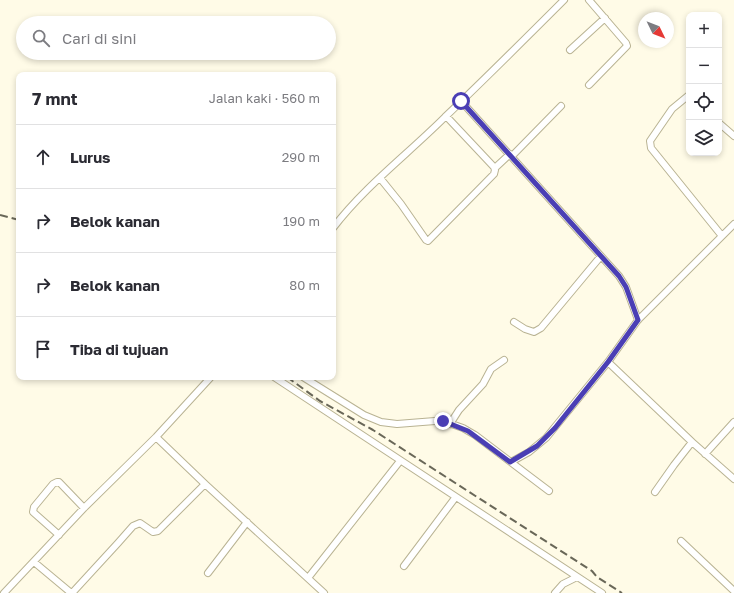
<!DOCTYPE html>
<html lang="id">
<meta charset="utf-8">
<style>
body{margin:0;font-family:"Golos Text",sans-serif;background:#f7f7f7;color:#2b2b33}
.controls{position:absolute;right:12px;top:12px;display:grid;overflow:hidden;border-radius:8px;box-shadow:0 2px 6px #0003}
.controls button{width:36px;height:36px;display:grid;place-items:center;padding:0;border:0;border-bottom:1px solid #e1e1e2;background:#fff;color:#2b2b33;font:20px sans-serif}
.compass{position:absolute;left:638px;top:12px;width:36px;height:36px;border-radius:50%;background:#fff;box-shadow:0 2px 6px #0003;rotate:133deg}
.stop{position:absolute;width:12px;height:12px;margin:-9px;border:3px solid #4a3eb4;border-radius:50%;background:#fff}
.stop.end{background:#4a3eb4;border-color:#fff;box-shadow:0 1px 4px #0008}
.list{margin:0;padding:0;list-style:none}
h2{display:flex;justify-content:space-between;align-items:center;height:52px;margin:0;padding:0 16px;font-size:17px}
h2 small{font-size:13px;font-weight:400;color:#7c7c81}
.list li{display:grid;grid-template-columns:26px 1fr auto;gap:12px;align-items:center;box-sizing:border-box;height:64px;padding:0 16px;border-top:1px solid #e1e1e2}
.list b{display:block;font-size:15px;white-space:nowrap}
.list em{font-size:13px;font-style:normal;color:#7c7c81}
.icon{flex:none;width:22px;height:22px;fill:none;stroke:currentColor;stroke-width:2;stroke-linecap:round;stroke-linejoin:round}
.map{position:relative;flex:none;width:734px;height:593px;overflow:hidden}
.search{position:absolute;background:#fff;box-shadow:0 2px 6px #0003;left:16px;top:16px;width:320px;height:44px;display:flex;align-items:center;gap:10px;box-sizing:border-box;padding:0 14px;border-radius:22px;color:#7c7c81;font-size:15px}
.panel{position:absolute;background:#fff;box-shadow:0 2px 6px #0003;left:16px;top:72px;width:320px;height:308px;border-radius:8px}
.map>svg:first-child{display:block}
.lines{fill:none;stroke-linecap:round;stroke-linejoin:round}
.minor-casing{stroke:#b9b393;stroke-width:8}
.minor{stroke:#fff;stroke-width:6}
.rail{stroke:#696758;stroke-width:2;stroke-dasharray:8 4;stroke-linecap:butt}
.route{stroke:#4a3eb4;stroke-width:5}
</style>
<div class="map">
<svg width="734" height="593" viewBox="0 0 734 593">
<rect width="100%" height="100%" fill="#fffbe7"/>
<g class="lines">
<g class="minor-casing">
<path id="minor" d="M 589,0 L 626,43 L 627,46 L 589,85
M 570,50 L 605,18
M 689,95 L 672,109 L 650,141 L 651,148 L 722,236
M 461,101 L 619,276 L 626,287 L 638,320
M 446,116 L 493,166 L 496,167 L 510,154
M 719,123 L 734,136
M 512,156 L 561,106
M 380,178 L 401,204 L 426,240 L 428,241 L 494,174 L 495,170 L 494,167
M 333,228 C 365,186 408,154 445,117 C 485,79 525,39 564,0
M 514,322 L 525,329 L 534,332 L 541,328 L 601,256
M 608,362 L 692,442 L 734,479
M 274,377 L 602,593
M 303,377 L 364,415 L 381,422 L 397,424 L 435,421 L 443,421 L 463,428 L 475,435 L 549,491
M 450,424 L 459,410 L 483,384 L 491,369 L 504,360
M 156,437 L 205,484 L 324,593
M 705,454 L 734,422
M 511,462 L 529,452 L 546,438 L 608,362 L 638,320 L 734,224
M 655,492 L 674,465 L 692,442
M 59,535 L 33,512 L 34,507 L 53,484 L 57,482 L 59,482 L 84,508
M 681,541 L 734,591
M 34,562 L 70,592 L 73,592 L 118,543 L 133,526 L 140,523 L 153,532 L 158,531 L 205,484
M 404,566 L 455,498
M 208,573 L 247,522
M 308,578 L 400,461
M 4,593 L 84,508 L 156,437 L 211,377
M 555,593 L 563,584 L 577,577"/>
</g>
<use href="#minor" class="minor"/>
<path class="rail" d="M 0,215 L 19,220
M 287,377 L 320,401 L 373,430 L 592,571 L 597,577 L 622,593"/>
</g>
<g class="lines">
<path class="route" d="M 443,421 L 468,431 L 510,462 L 537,446 L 555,428 L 608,362 L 638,320 L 626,287 L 619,276 L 461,101"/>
</g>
</svg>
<div class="controls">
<button>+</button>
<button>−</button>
<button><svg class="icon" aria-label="locate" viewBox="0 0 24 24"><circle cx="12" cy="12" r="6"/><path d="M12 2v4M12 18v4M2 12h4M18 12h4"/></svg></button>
<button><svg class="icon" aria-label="layers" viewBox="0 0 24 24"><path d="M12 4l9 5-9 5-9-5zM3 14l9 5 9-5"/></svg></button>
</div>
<svg class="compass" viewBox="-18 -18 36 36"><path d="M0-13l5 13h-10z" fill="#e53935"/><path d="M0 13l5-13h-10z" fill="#7c7c81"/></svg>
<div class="stop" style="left:461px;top:101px"></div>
<div class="stop end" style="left:443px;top:421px"></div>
<div class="search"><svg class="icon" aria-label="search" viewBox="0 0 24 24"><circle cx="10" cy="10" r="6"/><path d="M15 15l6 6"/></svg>Cari di sini</div>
<section class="panel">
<h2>7 mnt<small>Jalan kaki · 560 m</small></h2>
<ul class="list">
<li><svg class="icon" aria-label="ahead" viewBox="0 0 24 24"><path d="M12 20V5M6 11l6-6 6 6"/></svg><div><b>Lurus</b></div><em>290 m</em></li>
<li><svg class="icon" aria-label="right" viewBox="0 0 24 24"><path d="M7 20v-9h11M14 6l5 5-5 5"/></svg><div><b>Belok kanan</b></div><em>190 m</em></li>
<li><svg class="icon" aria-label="right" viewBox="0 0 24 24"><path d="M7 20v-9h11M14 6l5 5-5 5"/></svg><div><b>Belok kanan</b></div><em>80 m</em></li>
<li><svg class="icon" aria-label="arrive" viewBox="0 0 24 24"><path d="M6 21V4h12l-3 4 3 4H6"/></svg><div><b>Tiba di tujuan</b></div></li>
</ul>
</section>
</div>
